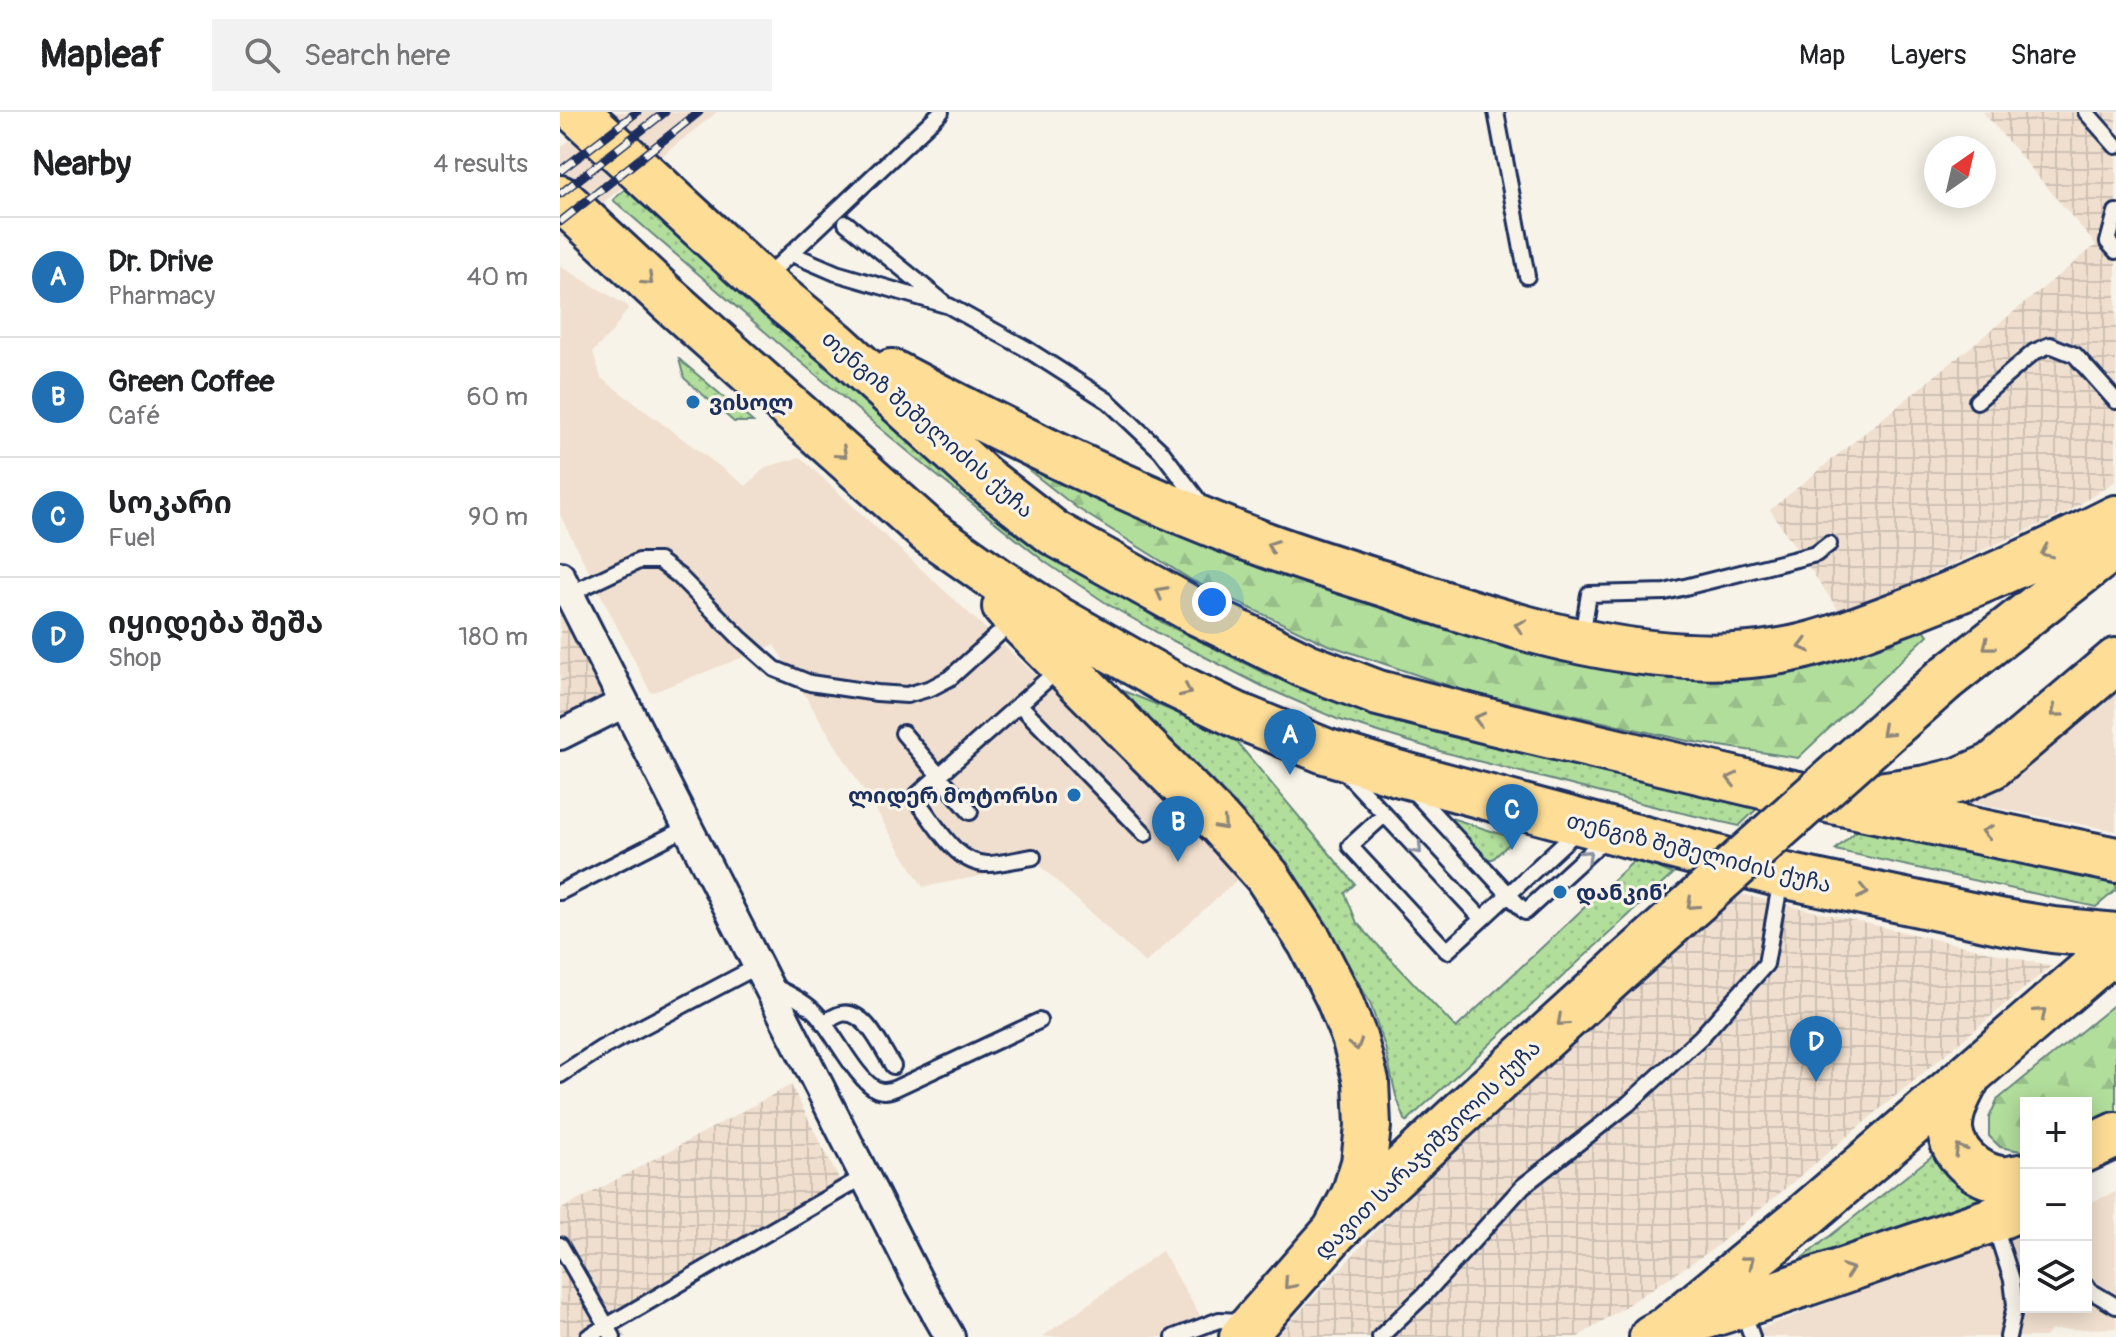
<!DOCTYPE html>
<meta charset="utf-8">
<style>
body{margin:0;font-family:Pangolin,"Noto Sans Georgian",sans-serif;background:#f2f2f2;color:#202124}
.controls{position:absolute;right:24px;bottom:24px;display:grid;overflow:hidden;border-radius:0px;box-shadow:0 4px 20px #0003}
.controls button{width:72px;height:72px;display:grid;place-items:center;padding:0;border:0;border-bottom:2px solid #e0e0e0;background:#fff;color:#202124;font:40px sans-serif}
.compass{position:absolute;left:1364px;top:24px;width:72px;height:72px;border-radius:50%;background:#fff;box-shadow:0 4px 20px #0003;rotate:34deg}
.you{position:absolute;left:652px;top:490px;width:28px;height:28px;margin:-20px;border:6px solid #fff;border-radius:50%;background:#1a73e8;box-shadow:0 0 0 12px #1a73e833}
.badge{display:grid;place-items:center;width:52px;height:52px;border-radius:50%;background:#1f6fb2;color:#fff;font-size:26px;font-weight:700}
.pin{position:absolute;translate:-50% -66px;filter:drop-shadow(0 2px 4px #0008)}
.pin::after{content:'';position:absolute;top:42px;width:28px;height:24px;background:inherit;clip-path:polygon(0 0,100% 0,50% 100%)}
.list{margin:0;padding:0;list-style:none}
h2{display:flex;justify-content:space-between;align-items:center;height:104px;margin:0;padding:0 32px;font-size:34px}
h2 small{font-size:26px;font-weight:400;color:#757577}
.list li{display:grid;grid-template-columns:52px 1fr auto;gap:24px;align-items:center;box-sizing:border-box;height:120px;padding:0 32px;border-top:2px solid #e0e0e0}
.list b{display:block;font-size:30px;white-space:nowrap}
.list p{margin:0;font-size:26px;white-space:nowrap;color:#757577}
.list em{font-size:26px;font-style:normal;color:#757577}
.icon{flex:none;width:44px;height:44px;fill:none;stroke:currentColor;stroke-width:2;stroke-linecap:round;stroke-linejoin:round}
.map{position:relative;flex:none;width:1556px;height:1225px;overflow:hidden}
header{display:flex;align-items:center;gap:48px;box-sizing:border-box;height:112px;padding:0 40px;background:#fff;border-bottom:2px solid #e0e0e0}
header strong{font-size:38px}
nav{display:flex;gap:44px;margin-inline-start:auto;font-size:28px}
.search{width:560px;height:72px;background:#f2f2f2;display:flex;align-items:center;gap:20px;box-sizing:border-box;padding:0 28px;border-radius:0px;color:#757577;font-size:30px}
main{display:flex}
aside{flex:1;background:#fff}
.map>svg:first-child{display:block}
.built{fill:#f0dfce}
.industrial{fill:url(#industrial-grid)}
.grass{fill:url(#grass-dots);stroke:#66867d;stroke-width:2}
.forest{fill:url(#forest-firs);stroke:#66867d;stroke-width:2}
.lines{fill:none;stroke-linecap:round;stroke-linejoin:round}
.service-casing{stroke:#1b2f5e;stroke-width:20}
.minor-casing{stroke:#1b2f5e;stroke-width:34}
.primary-casing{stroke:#1b2f5e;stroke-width:50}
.service{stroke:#f7f3e8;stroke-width:14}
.minor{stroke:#f7f3e8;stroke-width:28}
.primary{stroke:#fedd96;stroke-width:44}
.rail-casing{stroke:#1b2f5e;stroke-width:9}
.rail{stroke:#f7f3e8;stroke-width:6;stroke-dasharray:18;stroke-linecap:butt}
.primary-bridge-casing{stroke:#1b2f5e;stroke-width:50;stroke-linecap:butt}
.primary-bridge{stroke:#fedd96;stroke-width:44}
.oneway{stroke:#8c867a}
.oneway2{stroke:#8991a3}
.poi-dot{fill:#1f6fb2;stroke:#f7f3e8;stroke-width:3}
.labels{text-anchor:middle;stroke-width:6;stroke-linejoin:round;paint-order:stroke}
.poi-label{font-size:22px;font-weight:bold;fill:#1b2f5e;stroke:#f7f3e8;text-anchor:start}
.street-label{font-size:22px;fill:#1b2f5e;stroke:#f7f3e8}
</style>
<header>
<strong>Mapleaf</strong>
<div class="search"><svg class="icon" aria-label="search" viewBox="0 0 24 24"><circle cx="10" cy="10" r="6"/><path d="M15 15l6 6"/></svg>Search here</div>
<nav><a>Map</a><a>Layers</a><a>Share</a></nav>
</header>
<main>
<aside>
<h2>Nearby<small>4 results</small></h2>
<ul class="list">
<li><span class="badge">A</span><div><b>Dr. Drive</b><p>Pharmacy</p></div><em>40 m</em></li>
<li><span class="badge">B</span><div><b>Green Coffee</b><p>Café</p></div><em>60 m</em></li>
<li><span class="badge">C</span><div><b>სოკარი</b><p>Fuel</p></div><em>90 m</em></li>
<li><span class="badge">D</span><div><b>იყიდება შეშა</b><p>Shop</p></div><em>180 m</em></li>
</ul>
</aside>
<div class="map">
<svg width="1556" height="1225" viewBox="0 0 1556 1225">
<defs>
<pattern id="industrial-grid" width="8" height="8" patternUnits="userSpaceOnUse" patternTransform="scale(2)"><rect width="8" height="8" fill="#f0dfce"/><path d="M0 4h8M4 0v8" fill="none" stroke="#cdc0b3"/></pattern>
<pattern id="grass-dots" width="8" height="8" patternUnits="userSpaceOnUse" patternTransform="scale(2)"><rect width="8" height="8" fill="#b2de9c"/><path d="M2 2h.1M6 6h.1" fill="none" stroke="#98bf89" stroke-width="1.8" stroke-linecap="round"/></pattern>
<pattern id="forest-firs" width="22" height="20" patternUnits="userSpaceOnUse" patternTransform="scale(2)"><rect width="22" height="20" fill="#b2de9c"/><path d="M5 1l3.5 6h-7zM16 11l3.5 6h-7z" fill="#98bf89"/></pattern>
</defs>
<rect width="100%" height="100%" fill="#f7f3e8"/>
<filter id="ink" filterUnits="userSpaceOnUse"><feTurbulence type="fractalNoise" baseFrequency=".0125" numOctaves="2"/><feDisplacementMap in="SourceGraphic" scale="16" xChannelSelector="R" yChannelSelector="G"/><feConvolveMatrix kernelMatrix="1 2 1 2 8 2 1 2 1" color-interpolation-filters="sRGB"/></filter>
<g filter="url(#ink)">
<path class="built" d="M 45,0 L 157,0 L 0,125 L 0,36 Z
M 0,154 L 69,195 L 52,220 L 33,240 L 41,266 L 186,374 L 206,355 L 240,345 L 535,618 L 679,766 L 585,851 L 479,753 L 363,775 L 214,533 L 91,581 L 0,403 Z
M 1556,561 L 1556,719 L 1376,684 Z
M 1556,1080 L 1556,1216 L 1492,1218 L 1484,1225 L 1178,1225 L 1466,1115 L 1466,1195 L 1526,1195 L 1526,1092 Z
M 602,1139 L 651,1222 L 648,1225 L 482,1225 Z"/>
<path class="industrial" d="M 1423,0 L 1556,0 L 1556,369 L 1506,401 L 1281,502 L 1210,398 L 1536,133 Z
M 0,487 L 51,587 L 0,611 Z
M 1180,782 L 1491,854 L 1153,1137 L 1018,1225 L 716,1225 L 917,1011 Z
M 231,973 L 280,1069 L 51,1200 L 66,1225 L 0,1225 L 0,1098 Z"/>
<path class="grass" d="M 65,77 L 233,228 L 383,352 L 494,438 L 603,511 L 706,562 L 782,591 L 888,624 L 1201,693 L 1179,714 L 1092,694 L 883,640 L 777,607 L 702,574 L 600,522 L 549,493 L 485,450 L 375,362 L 225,237 L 53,88 Z
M 119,247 L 193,310 L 174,310 L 124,266 Z
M 544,571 L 671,623 L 795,772 L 785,781 L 797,811 L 896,916 L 1076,747 L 1113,762 L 846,1010 L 836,984 L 825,935 L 810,891 L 776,830 L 706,726 Z
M 885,704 L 950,725 L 952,729 L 933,747 L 927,747 L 885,710 Z
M 1301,715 L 1556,769 L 1556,778 L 1536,795 L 1275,738 Z
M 1377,1040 C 1391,1071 1402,1077 1433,1091 L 1246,1149 L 1242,1146 Z"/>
<path class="forest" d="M 447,341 L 1041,546 L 1356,507 L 1368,523 L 1238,646 L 1128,629 L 904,579 L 766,532 L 633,469 L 517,396 Z
M 1556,891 L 1556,1015 L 1526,1027 L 1526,991 L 1466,991 L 1466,1040 L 1440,1035 L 1429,1024 L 1429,1006 L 1437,988 Z"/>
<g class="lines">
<g class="service-casing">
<path id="service" d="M 936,0 L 967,164
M 1526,0 L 1556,34
M 1556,100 L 1548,130 L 1556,139
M 286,111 L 382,189
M 232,142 L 276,161 L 389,194 L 465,236 L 548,289 L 601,339 L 642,393
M 204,167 L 381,0
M 1417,289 L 1474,240 L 1490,233 L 1515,243 L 1556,289
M 9,482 L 79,449 L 99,449 L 119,464 L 180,526 L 215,557 L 250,571 L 317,581 L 347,583 L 371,576 L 390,566 L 453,509
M 1022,524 L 1029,482 L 1105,480 L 1256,442 L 1269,432
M 459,592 L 585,722
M 343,621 L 410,700
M 785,660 L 922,807 L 1020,716
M 853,679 L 965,800 L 1046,726
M 824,703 L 790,734 L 887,839 L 922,807
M 473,745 C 459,747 444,751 430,752 C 398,754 379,717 361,694 L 358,688 L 358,682 L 500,556
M 0,780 L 128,715
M 213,874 C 228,881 244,889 255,900 C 273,918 296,969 318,978 C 325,980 330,979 336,976 L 479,909
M 263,911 C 268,908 275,904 281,902 C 305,896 322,937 333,954
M 0,963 L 42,936 L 198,854
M 1434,1112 L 1452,1168 L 1455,1193 L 1448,1225
M 0,1133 L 53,1225
M 1526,1174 L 1529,1178 L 1556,1194
M 1183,1199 L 1192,1225
M 28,1225 L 305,1064
M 614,1225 L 659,1208 L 683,1209
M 820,1225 L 864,1183 L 963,1074 L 1068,992 L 1141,925 L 1206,852 L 1221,767"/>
</g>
<g class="minor-casing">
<path id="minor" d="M 0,464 L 358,1169 L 390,1225
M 0,623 L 64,591"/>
</g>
<g class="primary-casing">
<path id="primary" d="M 17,0 L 201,170 L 276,232 L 422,365 L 494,421 L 638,501 L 747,554 L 818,581 L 928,609 L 1219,678 L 1556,748
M 0,86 L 107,186 L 369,420 L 439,469 L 499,508 L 610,571 L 679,604 L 765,639 L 837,661 L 1053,719 L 1222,763 L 1444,810 L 1493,818 L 1556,824
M 331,260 C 453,324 577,385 706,433 C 747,448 789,461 831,474 C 950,515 1095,561 1221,539 C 1258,533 1293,519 1328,506 C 1406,478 1482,443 1556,406
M 445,495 L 659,710 L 707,764 L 750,830 L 778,885 L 794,925 L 806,969 L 808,1014 L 804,1051 L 794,1083 L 775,1119
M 1385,567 L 1556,433
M 1305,685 L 1367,676 L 1400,668 L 1432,654 L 1556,549
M 1408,965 C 1400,980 1389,999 1390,1018 C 1393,1043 1417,1064 1441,1067 C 1449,1068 1458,1065 1466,1064
M 1526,1037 L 1556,1023
M 1128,1210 L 1203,1186 L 1432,1108 L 1466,1094
M 682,1225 L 775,1119 L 895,1007 L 1060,857
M 1092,1225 L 1107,1217 L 1246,1103 L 1556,836"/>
</g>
<use href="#service" class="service"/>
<use href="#minor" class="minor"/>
<use href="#primary" class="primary"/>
<g class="rail-casing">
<path id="rail" d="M 0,59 L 77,0
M 0,82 L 105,0
M 0,110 L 139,0"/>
</g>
<use href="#rail" class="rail"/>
<g class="primary-bridge-casing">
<path id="primary-bridge" d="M 1060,857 L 1385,567"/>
</g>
<use href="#primary-bridge" class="primary-bridge"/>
</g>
<defs><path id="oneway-chevron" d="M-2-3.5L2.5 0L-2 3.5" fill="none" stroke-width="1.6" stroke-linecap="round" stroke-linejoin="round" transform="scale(2)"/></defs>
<g class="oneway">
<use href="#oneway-chevron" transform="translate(88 168) rotate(43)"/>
<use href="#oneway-chevron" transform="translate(282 341) rotate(42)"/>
<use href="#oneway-chevron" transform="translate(712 434) rotate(-160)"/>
<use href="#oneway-chevron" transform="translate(1486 440) rotate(156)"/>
<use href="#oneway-chevron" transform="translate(601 480) rotate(-151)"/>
<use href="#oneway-chevron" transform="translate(960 514) rotate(-164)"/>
<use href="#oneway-chevron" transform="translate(1428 533) rotate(142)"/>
<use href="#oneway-chevron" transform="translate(1244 534) rotate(165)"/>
<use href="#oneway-chevron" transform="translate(626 579) rotate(25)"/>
<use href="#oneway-chevron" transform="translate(1496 600) rotate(140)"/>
<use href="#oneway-chevron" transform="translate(919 607) rotate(-166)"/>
<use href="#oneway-chevron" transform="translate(1326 619) rotate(138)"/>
<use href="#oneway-chevron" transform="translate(1172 667) rotate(-167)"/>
<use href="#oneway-chevron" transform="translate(662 713) rotate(48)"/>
<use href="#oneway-chevron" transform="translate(1427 720) rotate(-169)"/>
<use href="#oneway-chevron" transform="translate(1303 780) rotate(12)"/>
<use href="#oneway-chevron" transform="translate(1132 792) rotate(138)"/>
<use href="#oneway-chevron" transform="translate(1481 901) rotate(-41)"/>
<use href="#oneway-chevron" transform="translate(1002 909) rotate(138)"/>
<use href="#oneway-chevron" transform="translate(796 933) rotate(73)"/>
<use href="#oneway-chevron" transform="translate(1400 1038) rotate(-122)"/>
<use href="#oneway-chevron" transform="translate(1189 1149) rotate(-39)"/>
<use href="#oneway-chevron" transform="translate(1288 1158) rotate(-19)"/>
<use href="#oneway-chevron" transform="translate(729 1172) rotate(131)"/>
</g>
<g class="oneway2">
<use href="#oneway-chevron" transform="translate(857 737) rotate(47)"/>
<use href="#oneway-chevron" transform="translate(1027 743) rotate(-43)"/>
</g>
</g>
<g class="poi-dot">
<circle cx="133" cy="290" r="8"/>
<circle cx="514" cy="683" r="8"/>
<circle cx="1000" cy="780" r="8"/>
</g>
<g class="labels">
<g class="poi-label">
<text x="149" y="298">ვისოლ</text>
<text x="498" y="691" text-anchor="end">ლიდერ მოტორსი</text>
<text x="1016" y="788">დანკინ'</text>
</g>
<g class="street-label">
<text transform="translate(368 312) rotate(41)" y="8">თენგიზ შეშელიძის ქუჩა</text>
<text transform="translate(1139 740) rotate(14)" y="8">თენგიზ შეშელიძის ქუჩა</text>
<text transform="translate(867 1037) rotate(-44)" y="8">დავით სარაჯიშვილის ქუჩა</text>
</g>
</g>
</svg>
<div class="controls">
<button>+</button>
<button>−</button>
<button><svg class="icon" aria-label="layers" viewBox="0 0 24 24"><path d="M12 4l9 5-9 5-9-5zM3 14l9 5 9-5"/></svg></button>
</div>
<svg class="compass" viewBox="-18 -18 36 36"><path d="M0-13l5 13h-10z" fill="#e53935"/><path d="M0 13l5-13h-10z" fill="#757577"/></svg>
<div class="you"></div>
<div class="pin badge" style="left:730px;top:663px">A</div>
<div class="pin badge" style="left:618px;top:750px">B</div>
<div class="pin badge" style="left:952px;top:738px">C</div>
<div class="pin badge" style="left:1256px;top:970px">D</div>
</div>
</main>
